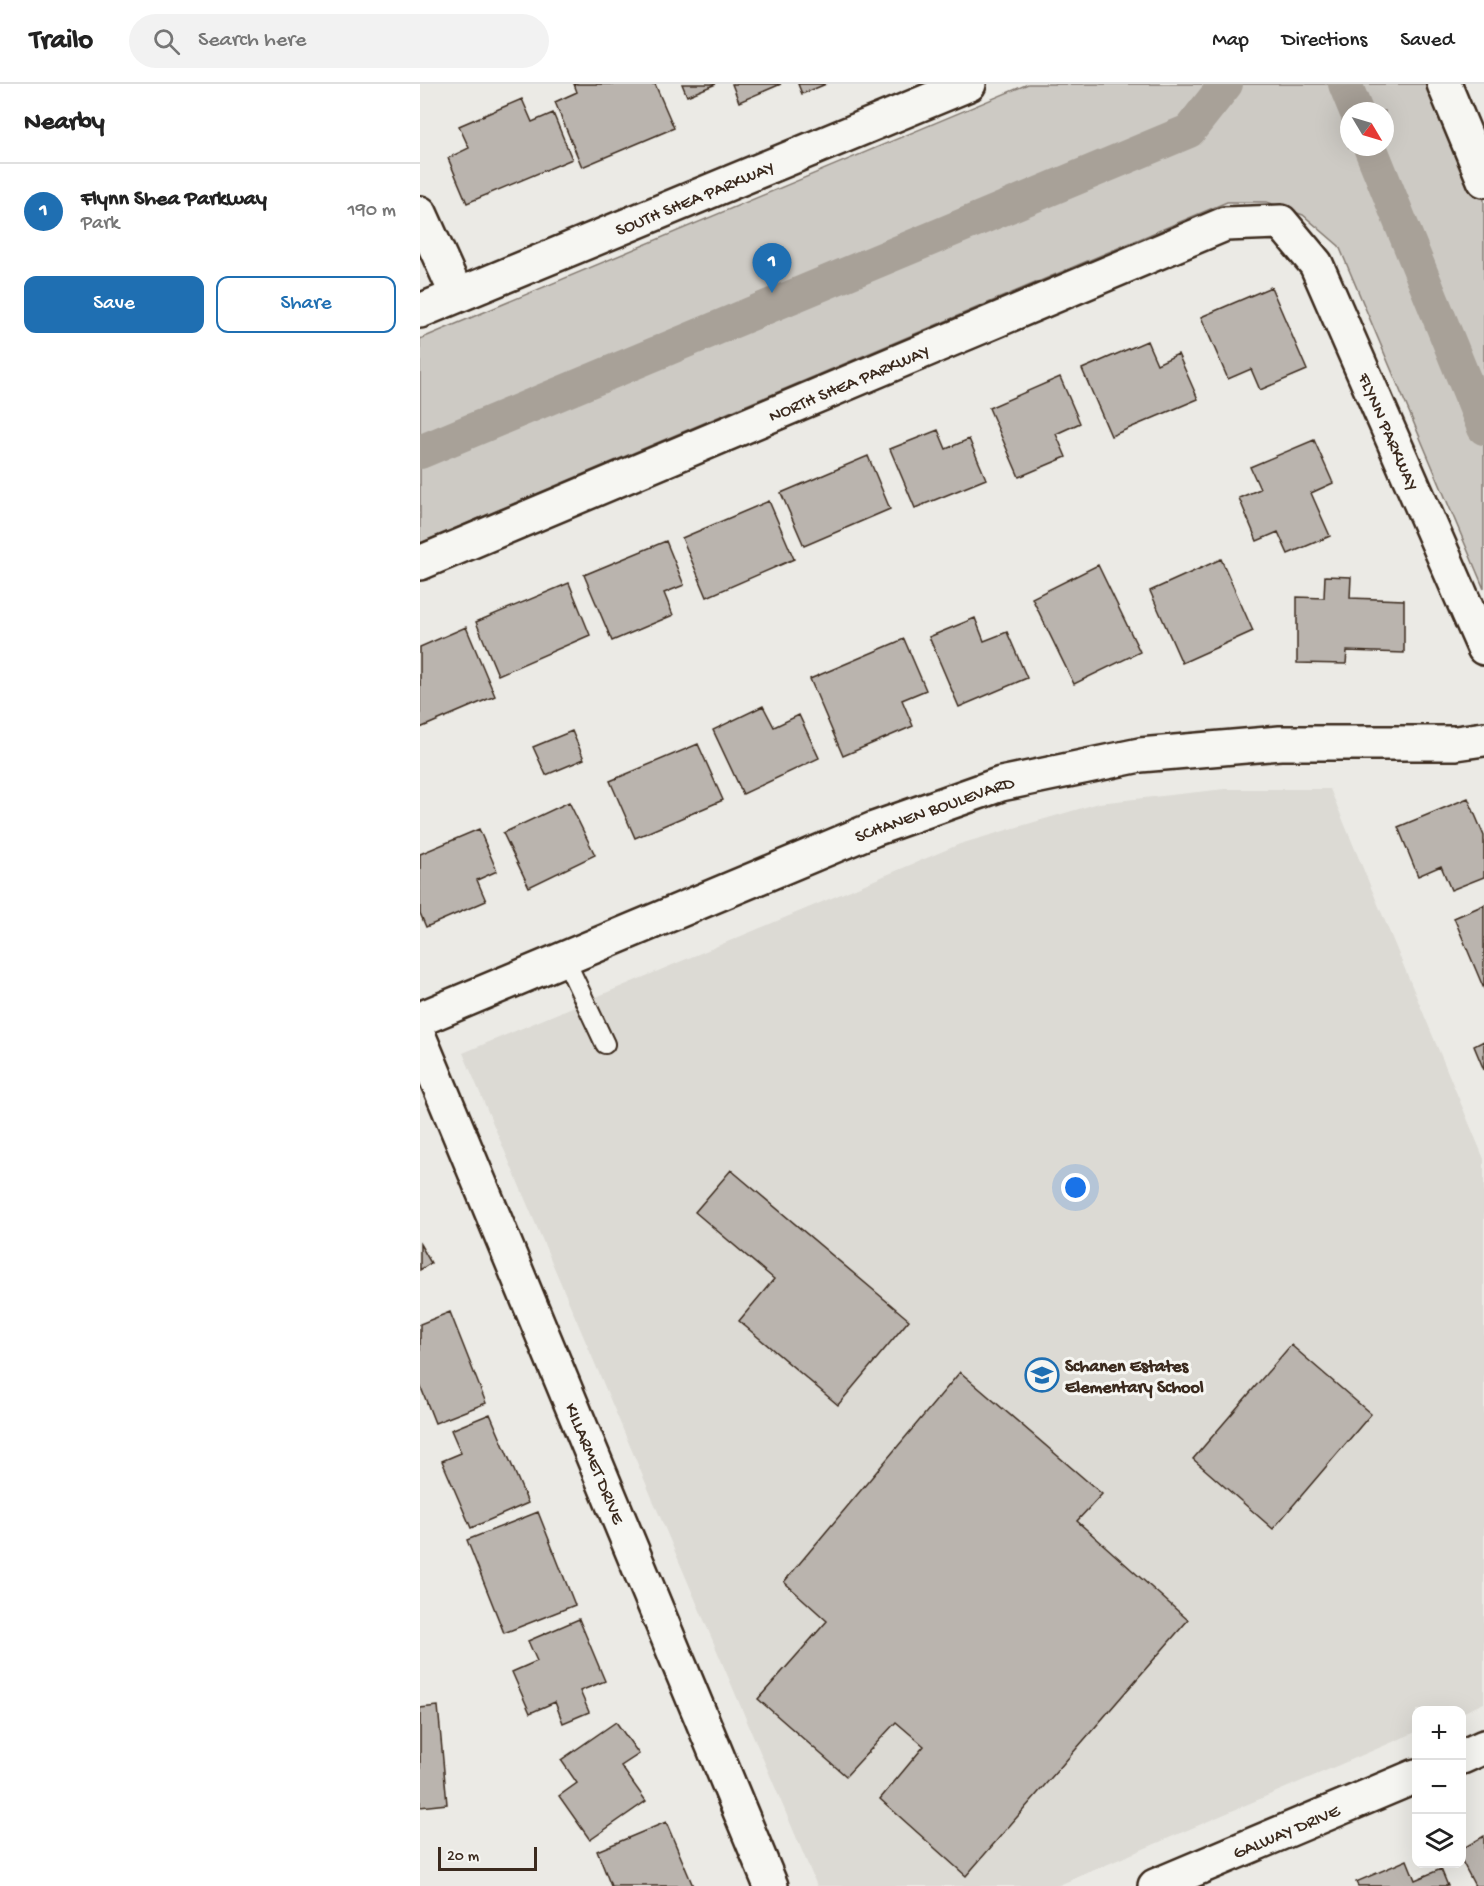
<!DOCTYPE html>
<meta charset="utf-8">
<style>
body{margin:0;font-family:"Gochi Hand",sans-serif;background:#f2f2f2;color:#222}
.controls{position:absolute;right:18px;bottom:18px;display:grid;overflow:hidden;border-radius:12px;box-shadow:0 6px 24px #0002}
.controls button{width:54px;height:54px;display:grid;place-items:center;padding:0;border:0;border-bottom:2px solid #e0e0e0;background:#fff;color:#222;font:30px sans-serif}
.compass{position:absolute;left:920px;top:18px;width:54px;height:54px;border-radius:50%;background:#fff;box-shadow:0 6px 24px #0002;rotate:128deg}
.scale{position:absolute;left:18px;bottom:15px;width:99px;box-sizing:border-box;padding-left:6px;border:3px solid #3b2a1e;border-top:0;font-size:16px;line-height:21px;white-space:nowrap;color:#3b2a1e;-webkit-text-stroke:4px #f6f6f2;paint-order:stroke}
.you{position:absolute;left:656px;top:1104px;width:21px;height:21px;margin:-15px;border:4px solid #fff;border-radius:50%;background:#1a73e8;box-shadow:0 0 0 9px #1a73e833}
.badge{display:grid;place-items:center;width:39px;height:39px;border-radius:50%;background:#1f6fb2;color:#fff;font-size:20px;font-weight:700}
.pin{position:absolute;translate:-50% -50px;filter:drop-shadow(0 2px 3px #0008)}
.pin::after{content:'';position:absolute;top:32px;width:21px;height:18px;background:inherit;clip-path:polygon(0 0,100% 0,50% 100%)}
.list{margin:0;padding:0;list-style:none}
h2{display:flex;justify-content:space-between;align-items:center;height:78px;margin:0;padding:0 24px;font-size:26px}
h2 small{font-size:20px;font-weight:400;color:#767676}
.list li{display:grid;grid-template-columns:39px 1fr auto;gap:18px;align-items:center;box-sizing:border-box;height:96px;padding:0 24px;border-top:2px solid #e0e0e0}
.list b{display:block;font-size:22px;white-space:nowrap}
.list p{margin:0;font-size:20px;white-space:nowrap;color:#767676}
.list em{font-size:20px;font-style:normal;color:#767676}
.actions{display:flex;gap:12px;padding:18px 24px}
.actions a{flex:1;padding:14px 0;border:2px solid #1f6fb2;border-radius:12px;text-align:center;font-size:21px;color:#1f6fb2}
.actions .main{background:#1f6fb2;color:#fff}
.icon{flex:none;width:33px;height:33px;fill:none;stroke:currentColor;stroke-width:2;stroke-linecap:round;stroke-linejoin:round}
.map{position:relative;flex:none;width:1064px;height:1802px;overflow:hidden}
header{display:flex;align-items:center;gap:36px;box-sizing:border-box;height:84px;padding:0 30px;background:#fff;border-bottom:2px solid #e0e0e0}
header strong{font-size:28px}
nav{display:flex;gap:33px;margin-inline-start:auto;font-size:21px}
.search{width:420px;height:54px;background:#f2f2f2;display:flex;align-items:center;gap:15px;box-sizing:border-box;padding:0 21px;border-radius:33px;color:#767676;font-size:22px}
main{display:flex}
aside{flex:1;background:#fff}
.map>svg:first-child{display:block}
.built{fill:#dcdad4}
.green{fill:#cdcac4;stroke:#847a71;stroke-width:1.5;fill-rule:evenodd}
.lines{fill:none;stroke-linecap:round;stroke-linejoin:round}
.canal{stroke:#a8a198;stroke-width:34}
.building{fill:#bab4ae;stroke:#3b2a1e;stroke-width:1.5}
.service-casing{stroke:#3b2a1e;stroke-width:22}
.minor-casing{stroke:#3b2a1e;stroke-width:38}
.tertiary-casing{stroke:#3b2a1e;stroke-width:38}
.service{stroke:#f6f6f2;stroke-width:18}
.minor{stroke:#f6f6f2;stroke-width:33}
.tertiary{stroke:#f6f6f2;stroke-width:33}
.labels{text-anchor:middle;stroke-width:6;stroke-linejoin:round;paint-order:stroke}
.street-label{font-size:18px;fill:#3b2a1e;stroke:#f6f6f2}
.poi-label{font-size:18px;font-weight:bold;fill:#3b2a1e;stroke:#f6f6f2;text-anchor:start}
</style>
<header>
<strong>Trailo</strong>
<div class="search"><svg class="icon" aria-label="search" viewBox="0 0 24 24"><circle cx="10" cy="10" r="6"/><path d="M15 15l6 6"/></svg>Search here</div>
<nav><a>Map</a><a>Directions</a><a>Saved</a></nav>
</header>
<main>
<aside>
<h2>Nearby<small></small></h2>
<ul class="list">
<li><span class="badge">1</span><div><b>Flynn Shea Parkway</b><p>Park</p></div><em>190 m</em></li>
</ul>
<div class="actions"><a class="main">Save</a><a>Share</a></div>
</aside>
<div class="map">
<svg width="1064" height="1802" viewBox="0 0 1064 1802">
<rect width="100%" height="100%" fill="#ebeae5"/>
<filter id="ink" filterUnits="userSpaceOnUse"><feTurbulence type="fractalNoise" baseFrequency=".0167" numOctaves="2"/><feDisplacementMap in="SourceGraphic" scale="12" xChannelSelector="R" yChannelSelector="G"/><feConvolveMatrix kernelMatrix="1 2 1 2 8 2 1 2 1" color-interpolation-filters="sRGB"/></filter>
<g filter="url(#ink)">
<path class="built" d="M 805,705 L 910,705 L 1064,1075 L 1064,1619 L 1042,1629 L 1042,1626 L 996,1626 L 996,1648 L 637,1802 L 397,1802 L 43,969 L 540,760 L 679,719 Z"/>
<path class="green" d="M 608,0 L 1015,0 L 1064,115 L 1064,505 L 919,162 L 883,131 L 847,118 L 807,118 L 0,459 L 0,255 ZM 929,27 L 965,27 L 965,63 L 929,63 Z"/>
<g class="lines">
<path class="canal" d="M 925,0 L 936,27
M 950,63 L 1064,344
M 0,368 L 769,47 L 806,0"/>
</g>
<path class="building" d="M 154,0 L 235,0 L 254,44 L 162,83 L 135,18 L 157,8 Z
M 262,0 L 296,0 L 267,12 Z
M 312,0 L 361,0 L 319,18 Z
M 378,0 L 406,0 L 382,10 Z
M 102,15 L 112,38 L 133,29 L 152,75 L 47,119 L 28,74 L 49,64 L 39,42 Z
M 851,203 L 887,286 L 840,306 L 831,285 L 808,295 L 781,233 Z
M 727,257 L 737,280 L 758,270 L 778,315 L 691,352 L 662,285 Z
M 640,293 L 660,339 L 636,350 L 646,373 L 599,393 L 569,324 Z
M 518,346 L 526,365 L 549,355 L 566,395 L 495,424 L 470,365 Z
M 894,356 L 913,399 L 891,409 L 910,452 L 868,470 L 858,448 L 837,457 L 819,414 L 840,405 L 830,383 Z
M 448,372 L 470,425 L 384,462 L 361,409 Z
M 349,417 L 374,475 L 287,513 L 262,454 Z
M 246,457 L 264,501 L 244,509 L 253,531 L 192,557 L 164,491 Z
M 801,475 L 833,547 L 762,579 L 730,507 Z
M 678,481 L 720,568 L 654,600 L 612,514 Z
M 905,492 L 931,493 L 930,514 L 984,516 L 984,569 L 927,567 L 926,580 L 877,579 L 877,513 L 904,514 Z
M 149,499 L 170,551 L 78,591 L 56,538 Z
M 555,534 L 564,557 L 587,548 L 607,594 L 539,623 L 509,553 Z
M 46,543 L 75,612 L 0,644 L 0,563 Z
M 484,555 L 506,606 L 482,616 L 493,642 L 423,672 L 390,595 Z
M 343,622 L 354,643 L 379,631 L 399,674 L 323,710 L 293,646 Z
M 152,647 L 164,675 L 126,691 L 113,663 Z
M 278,660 L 303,716 L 215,754 L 190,697 Z
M 1048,714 L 1064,752 L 1064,793 L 1031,806 L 1021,782 L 998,792 L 978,743 Z
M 149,718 L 175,771 L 109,803 L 83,749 Z
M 59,745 L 77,787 L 57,796 L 66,817 L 6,843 L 0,829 L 0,770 Z
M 1064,821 L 1064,905 L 1034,834 Z
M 1064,957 L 1064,986 L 1054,962 Z
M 311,1086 L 489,1236 L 418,1321 L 319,1237 L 354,1195 L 275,1128 Z
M 0,1160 L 11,1179 L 0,1186 Z
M 30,1228 L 66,1319 L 15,1339 L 0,1301 L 0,1240 Z
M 871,1261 L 951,1330 L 853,1445 L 773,1375 Z
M 540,1288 L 682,1410 L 657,1437 L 768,1536 L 546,1792 L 460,1715 L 504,1662 L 476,1638 L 426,1692 L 338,1615 L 407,1537 L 364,1498 Z
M 70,1330 L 108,1419 L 51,1444 L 22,1377 L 41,1369 L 31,1346 Z
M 118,1428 L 155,1521 L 84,1549 L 47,1456 Z
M 159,1535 L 185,1597 L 160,1607 L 169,1628 L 143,1639 L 135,1618 L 110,1629 L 92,1588 L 117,1577 L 108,1557 Z
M 18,1622 L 27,1720 L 0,1723 L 0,1624 Z
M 196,1638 L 219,1670 L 201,1682 L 226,1717 L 170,1756 L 139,1712 L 157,1699 L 141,1676 Z
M 246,1738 L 273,1802 L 191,1802 L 177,1767 Z
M 1064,1752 L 1064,1802 L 1055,1802 L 1042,1777 L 1042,1765 Z
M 987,1776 L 995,1796 L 1021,1785 L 1028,1802 L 938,1802 L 936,1798 Z"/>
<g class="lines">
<g class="service-casing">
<path id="service" d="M 145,875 L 185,960"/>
</g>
<g class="minor-casing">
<g id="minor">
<path d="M 1024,0 L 1064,96"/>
<path d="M 0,129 L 37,211"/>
<path id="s1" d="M 0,955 L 351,1802"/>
<path d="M 1042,1673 L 1064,1663"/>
<path id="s2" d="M 735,1802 L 996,1692"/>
</g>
</g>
<g class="tertiary-casing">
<g id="tertiary">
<path id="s3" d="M 0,227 L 549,0"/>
<path id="s4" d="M 0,479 L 805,140 L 861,138 L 896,180 L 1064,564"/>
<path id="s5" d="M 0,935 L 454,745 L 581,700 L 720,671 L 860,659 L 1036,659 L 1064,655"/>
</g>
</g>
<use href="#service" class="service"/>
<use href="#minor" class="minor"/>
<use href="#tertiary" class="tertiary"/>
</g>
</g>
<defs>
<g id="school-ring" transform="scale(1.725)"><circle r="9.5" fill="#f6f6f2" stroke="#1f6fb2" stroke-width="1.5"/><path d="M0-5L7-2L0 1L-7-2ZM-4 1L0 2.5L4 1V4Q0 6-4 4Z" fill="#1f6fb2"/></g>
</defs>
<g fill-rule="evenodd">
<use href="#school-ring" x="622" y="1291"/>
</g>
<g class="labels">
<g class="street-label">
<text dy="6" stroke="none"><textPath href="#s3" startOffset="297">SOUTH SHEA PARKWAY</textPath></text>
<text dy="6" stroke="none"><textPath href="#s4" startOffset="465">NORTH SHEA PARKWAY</textPath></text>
<text dy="6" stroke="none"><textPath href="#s4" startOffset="1167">FLYNN PARKWAY</textPath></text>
<text dy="6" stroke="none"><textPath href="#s5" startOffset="556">SCHANEN BOULEVARD</textPath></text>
<text dy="6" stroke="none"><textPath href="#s1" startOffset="459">KILLARMET DRIVE</textPath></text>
<text dy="6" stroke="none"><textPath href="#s2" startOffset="142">GALWAY DRIVE</textPath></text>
</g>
<g class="poi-label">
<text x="645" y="1287">Schanen Estates<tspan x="645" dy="21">Elementary School</tspan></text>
</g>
</g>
</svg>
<div class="controls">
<button>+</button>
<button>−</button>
<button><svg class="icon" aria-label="layers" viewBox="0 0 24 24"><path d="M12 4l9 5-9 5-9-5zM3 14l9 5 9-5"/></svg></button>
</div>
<svg class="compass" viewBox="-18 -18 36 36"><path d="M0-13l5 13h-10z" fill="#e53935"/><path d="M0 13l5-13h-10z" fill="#767676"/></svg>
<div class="scale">20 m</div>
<div class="you"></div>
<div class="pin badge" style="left:352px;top:209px">1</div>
</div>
</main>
